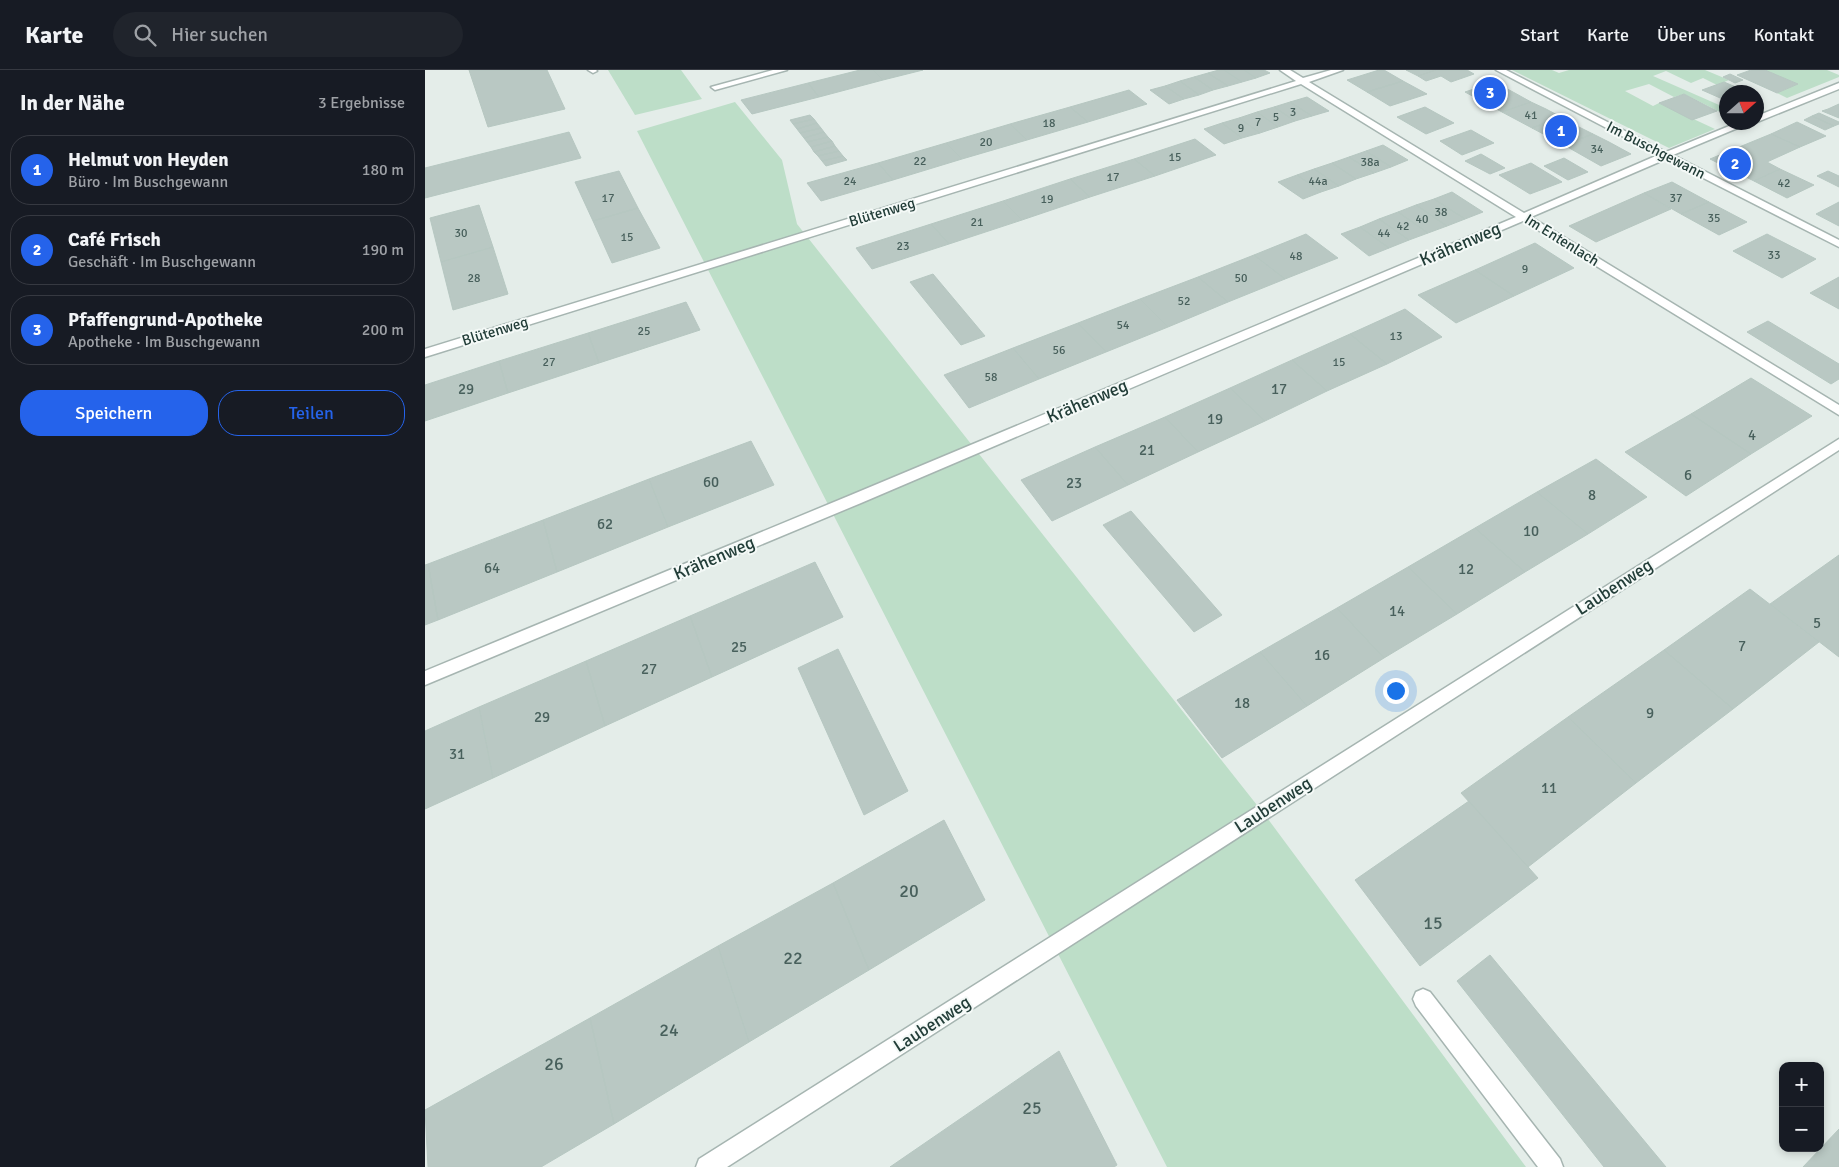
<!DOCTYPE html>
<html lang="de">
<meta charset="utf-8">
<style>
body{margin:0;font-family:Signika,sans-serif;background:#20242c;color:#f1f3f6}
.controls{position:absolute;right:15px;bottom:15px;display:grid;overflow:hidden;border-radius:10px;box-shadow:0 2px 8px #0003}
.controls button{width:45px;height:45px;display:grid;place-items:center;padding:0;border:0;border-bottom:1px solid #363941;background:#171b24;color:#f1f3f6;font:25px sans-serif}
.compass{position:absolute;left:1294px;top:15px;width:45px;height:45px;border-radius:50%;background:#171b24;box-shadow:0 2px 8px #0003;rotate:69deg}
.you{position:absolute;left:970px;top:620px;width:18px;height:18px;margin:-12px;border:4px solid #fff;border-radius:50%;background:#1a73e8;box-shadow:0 0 0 8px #1a73e833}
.badge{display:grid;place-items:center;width:32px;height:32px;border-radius:50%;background:#2563eb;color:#fff;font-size:16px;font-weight:700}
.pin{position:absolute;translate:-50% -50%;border:2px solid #fff;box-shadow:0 1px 5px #0006}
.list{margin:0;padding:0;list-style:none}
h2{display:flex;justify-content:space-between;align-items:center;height:65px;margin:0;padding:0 20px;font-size:21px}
h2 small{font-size:16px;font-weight:400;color:#9ea1a6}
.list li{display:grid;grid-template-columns:32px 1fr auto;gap:15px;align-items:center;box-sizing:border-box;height:70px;margin:0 10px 10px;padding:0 10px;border:1px solid #363941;border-radius:20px}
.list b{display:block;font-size:19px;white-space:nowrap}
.list p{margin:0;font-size:16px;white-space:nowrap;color:#9ea1a6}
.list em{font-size:16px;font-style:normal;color:#9ea1a6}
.actions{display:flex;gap:10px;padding:15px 20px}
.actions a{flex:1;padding:11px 0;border:1px solid #2563eb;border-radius:20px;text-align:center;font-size:18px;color:#2563eb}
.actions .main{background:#2563eb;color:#fff}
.icon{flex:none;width:28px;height:28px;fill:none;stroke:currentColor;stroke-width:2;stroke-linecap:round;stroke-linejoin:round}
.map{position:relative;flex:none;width:1414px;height:1097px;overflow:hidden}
header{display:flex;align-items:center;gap:30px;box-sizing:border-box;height:70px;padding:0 25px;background:#171b24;border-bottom:1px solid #363941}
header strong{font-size:24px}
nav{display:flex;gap:28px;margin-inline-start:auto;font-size:18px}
.search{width:350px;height:45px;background:#20242c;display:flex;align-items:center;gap:12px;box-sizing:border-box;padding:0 18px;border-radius:28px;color:#9ea1a6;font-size:19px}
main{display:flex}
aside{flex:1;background:#171b24}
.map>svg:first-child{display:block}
.green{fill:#bddec8}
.building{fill:#b9c8c3;stroke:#b6c7c1}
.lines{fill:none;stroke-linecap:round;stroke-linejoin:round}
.minor-casing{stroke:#a6b5b1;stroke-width:3}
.minor{fill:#fff;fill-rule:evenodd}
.labels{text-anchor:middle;stroke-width:4;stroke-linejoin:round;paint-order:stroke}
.far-number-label{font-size:12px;fill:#48605c}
.far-street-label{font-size:15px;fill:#233e39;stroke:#f4f9f7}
.number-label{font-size:15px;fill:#48605c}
.street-label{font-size:18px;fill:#233e39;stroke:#f4f9f7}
.near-number-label{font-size:18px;fill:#48605c}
</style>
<header>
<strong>Karte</strong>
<div class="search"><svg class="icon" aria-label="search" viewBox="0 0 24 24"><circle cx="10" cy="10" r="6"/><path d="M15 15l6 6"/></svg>Hier suchen</div>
<nav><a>Start</a><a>Karte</a><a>Über uns</a><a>Kontakt</a></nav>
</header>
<main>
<aside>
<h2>In der Nähe<small>3 Ergebnisse</small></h2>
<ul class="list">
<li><span class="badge">1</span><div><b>Helmut von Heyden</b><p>Büro · Im Buschgewann</p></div><em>180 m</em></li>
<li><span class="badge">2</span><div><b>Café Frisch</b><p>Geschäft · Im Buschgewann</p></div><em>190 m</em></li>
<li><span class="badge">3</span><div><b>Pfaffengrund-Apotheke</b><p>Apotheke · Im Buschgewann</p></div><em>200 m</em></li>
</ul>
<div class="actions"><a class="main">Speichern</a><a>Teilen</a></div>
</aside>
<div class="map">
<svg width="1414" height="1097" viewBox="0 0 1414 1097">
<rect width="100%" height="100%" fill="#e4ede9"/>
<path class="green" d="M 183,0 L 256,0 L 277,29 L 210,45 Z
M 1087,0 L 1127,0 L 1134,3 L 1144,0 L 1280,0 L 1304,10 L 1292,15 L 1278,8 L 1266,13 L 1241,1 L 1228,6 L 1301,38 L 1301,45 L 1259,24 L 1249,27 L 1224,14 L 1200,21 L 1228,36 L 1234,33 L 1290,59 L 1244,78 Z
M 1340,0 L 1402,0 L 1414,5 L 1414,7 L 1362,28 L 1352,23 L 1372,14 Z
M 310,32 L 357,90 L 372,154 L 843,749 L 1101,1097 L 742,1097 L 212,61 Z"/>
<path class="building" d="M 44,0 L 122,0 L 140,39 L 63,57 Z
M 435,0 L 448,0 L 458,10 L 394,27 L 383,13 Z
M 448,0 L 498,0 L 458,10 Z
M 794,0 L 799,0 L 817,12 L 803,16 L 783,3 Z
M 799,0 L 819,0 L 831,8 L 817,12 Z
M 819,0 L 839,0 L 845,3 L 831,8 Z
M 954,0 L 959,0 L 978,11 L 942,22 L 922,10 Z
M 981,0 L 1011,0 L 993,6 Z
M 1011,0 L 1042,0 L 1049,4 L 1026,12 L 1016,6 L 1001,11 L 993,6 Z
M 1326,0 L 1340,0 L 1373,14 L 1352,23 L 1312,5 Z
M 783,3 L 803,16 L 788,20 L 769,7 Z
M 1305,4 L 1318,10 L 1310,13 L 1298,7 Z
M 769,7 L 788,20 L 774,25 L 755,11 Z
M 755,11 L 774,25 L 759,29 L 740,16 Z
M 978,11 L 1002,24 L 965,36 L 942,22 Z
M 1069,12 L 1088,22 L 1106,32 L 1077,42 L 1040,22 Z
M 1299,12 L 1318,20 L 1322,22 L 1302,22 L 1302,31 L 1277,20 Z
M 383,13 L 394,27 L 327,44 L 316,30 Z
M 740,16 L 759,29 L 744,34 L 725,20 Z
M 704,20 L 722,34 L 663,52 L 645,37 Z
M 1259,24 L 1280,35 L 1292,41 L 1267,50 L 1234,33 Z
M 882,27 L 904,41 L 887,46 L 865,32 Z
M 865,32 L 887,46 L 870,51 L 849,37 Z
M 1106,32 L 1121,39 L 1136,47 L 1107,58 L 1077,42 Z
M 1414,34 L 1414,48 L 1397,41 L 1403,39 Z
M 645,37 L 663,52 L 602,70 L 585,54 Z
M 849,37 L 870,51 L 853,57 L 832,42 Z
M 1000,37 L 1029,53 L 1001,64 L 972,47 Z
M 832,42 L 853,57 L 835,63 L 814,48 Z
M 1394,43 L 1414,52 L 1414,54 L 1409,56 L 1387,46 Z
M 385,45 L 389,49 L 368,54 L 365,50 Z
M 1387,46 L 1409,56 L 1400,60 L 1379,50 Z
M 1136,47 L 1142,51 L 1168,64 L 1139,75 L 1107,58 Z
M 814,48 L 835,63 L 817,68 L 797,53 Z
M 389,49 L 392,53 L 372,59 L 368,54 Z
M 1372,52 L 1401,66 L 1375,77 L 1346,64 Z
M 392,53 L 396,58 L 375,63 L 372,59 Z
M 797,53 L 817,68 L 799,74 L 779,59 Z
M 585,54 L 602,70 L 537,89 L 521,73 Z
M 396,58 L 399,62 L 379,68 L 375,63 Z
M 1046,60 L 1069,73 L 1037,85 L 1015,71 Z
M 144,62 L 156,88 L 0,128 L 0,98 Z
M 399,62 L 403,67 L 382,72 L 379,68 Z
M 1168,64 L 1184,72 L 1206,84 L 1176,96 L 1139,75 Z
M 1346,64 L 1375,77 L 1342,92 L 1355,99 L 1329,111 L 1285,89 Z
M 403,67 L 407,71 L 386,77 L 382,72 Z
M 770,69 L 791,85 L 730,106 L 709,89 Z
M 407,71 L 410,76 L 389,82 L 386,77 Z
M 521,73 L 537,89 L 468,110 L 453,93 Z
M 958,75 L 983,90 L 966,97 L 941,81 Z
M 410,76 L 414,81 L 393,86 L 389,82 Z
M 414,81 L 418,86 L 397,91 L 393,86 Z
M 941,81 L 966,97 L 949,103 L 924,87 Z
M 1056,84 L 1080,98 L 1065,104 L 1040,91 Z
M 418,86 L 422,90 L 401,96 L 397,91 Z
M 924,87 L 949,103 L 931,109 L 907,93 Z
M 1139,88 L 1163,102 L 1143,110 L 1119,96 Z
M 709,89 L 730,106 L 665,127 L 645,109 Z
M 453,93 L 468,110 L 396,131 L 382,113 Z
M 907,93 L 931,109 L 914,116 L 889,99 Z
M 1106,93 L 1134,110 L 1137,112 L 1105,124 L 1074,105 Z
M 889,99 L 914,116 L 896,122 L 872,105 Z
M 1355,99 L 1389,115 L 1362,128 L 1329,111 Z
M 194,101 L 213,138 L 168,151 L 150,112 Z
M 1403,101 L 1414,106 L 1414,117 L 1392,106 Z
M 872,105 L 896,122 L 878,129 L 853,112 Z
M 645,109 L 665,127 L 597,150 L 578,131 Z
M 1247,112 L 1284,132 L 1256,144 L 1219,123 Z
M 1027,122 L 1058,142 L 1040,149 L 1009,129 Z
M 1219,123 L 1246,139 L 1171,172 L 1144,156 Z
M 1009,129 L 1040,149 L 1022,156 L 991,135 Z
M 578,131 L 597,150 L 524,174 L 506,154 Z
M 1284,132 L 1322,152 L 1294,165 L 1256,144 Z
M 1414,132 L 1414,156 L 1391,144 Z
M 54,135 L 68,177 L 16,192 L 5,148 Z
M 991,135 L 1022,156 L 1003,163 L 973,142 Z
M 213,138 L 235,178 L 187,193 L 168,151 Z
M 973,142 L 1003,163 L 984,170 L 954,149 Z
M 954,149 L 984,170 L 964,178 L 935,157 Z
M 506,154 L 524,174 L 447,199 L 431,178 Z
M 935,157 L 964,178 L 944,186 L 916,164 Z
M 881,164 L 913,188 L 860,209 L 829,185 Z
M 1342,164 L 1391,189 L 1357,208 L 1308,181 Z
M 1110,173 L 1149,198 L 1089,226 L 1050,200 Z
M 68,177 L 83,224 L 28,240 L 16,192 Z
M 829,185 L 860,209 L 803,232 L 773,207 Z
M 1050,200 L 1089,226 L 1031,253 L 993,225 Z
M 508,204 L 560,266 L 536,275 L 485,212 Z
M 773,207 L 803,232 L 743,257 L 715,229 Z
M 1414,207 L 1414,239 L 1385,223 Z
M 715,229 L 743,257 L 681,282 L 653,253 Z
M 261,232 L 275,260 L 174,293 L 163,263 Z
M 980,239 L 1017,267 L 962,294 L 925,264 Z
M 1343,251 L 1414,294 L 1414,309 L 1406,314 L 1322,262 Z
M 653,253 L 681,282 L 614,309 L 588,278 Z
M 163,263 L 174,293 L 83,323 L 74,291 Z
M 925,264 L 962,294 L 902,321 L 867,290 Z
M 588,278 L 614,309 L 544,338 L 519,305 Z
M 867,290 L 902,321 L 840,351 L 805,318 Z
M 74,291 L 83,323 L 0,351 L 0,315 Z
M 1326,308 L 1387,346 L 1326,384 L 1266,344 Z
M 805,318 L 840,351 L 773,382 L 740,347 Z
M 1266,344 L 1326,384 L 1261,426 L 1200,382 Z
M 740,347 L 773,382 L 703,415 L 670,377 Z
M 326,371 L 349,415 L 243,457 L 224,409 Z
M 670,377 L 703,415 L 627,451 L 596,410 Z
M 1171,389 L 1222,427 L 1163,464 L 1112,422 Z
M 224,409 L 243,457 L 132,502 L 118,450 Z
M 1112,422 L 1163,464 L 1100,502 L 1050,458 Z
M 706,441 L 797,545 L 769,562 L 678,455 Z
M 118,450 L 132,502 L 13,550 L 3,494 Z
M 1050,458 L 1100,502 L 1032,544 L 983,497 Z
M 1414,485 L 1414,587 L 1345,534 Z
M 390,492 L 418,547 L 287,607 L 265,546 Z
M 3,494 L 13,550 L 0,555 L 0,495 Z
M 983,497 L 1032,544 L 959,588 L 912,538 Z
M 1325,519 L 1394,572 L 1308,639 L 1239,580 Z
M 912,538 L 959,588 L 882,636 L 835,582 Z
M 265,546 L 287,607 L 180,656 L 161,591 Z
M 413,579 L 483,721 L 439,745 L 373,598 Z
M 1239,580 L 1308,639 L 1211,713 L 1143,647 Z
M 835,582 L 882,636 L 797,688 L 752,630 Z
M 161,591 L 180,656 L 68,708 L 54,637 Z
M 54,637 L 68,708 L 0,739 L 0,661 Z
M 1143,647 L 1211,713 L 1103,797 L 1036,723 Z
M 1044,731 L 1113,808 L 995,896 L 930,810 Z
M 519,750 L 560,830 L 444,900 L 408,813 Z
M 408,813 L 444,900 L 324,972 L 293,876 Z
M 293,876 L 324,972 L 189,1054 L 165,948 Z
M 1065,885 L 1241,1097 L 1179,1097 L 1032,911 Z
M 165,948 L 189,1054 L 116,1097 L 3,1097 L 0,1040 Z
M 634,981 L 692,1095 L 689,1097 L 465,1097 Z
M 1414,1059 L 1414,1097 L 1378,1097 Z"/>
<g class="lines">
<g class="minor-casing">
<path id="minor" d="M 163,0 L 171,0 L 172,1 L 168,3 Z
M 348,0 L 362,0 L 290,20 L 286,17 Z
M 855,0 L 865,0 L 878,8 L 906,0 L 918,0 L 884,12 L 1099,143 L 1233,85 L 1071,0 L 1081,0 L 1241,82 L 1314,52 L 1327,52 L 1248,85 L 1414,170 L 1414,177 L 1241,89 L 1106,147 L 1414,335 L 1414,345 L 1098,151 L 436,433 L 0,615 L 0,601 L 426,425 L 1091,147 L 876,14 L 0,287 L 0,279 L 871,11 Z
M 1414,13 L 1414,19 L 1332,52 L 1332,46 Z
M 1414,369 L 1414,380 L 302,1097 L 271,1097 L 274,1089 Z
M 998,919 L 1005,922 L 1135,1089 L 1138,1097 L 1113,1097 L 991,936 L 988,929 L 991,922 Z"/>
</g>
<use href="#minor" class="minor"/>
</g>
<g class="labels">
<g class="far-number-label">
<text x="868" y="46">3</text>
<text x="1106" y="49">41</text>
<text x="851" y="51">5</text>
<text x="833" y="56">7</text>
<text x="624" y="57">18</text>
<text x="816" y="62">9</text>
<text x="561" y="76">20</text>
<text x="1172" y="83">34</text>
<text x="750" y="91">15</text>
<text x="495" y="95">22</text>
<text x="945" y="96">38a</text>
<text x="688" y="111">17</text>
<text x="425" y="115">24</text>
<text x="893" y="115">44a</text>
<text x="1359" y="117">42</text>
<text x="183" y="132">17</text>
<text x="1251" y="132">37</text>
<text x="622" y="133">19</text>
<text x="1016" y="146">38</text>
<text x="1289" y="152">35</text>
<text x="997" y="153">40</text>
<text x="552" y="156">21</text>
<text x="978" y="160">42</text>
<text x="36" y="167">30</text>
<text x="959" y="167">44</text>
<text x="202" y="171">15</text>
<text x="478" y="180">23</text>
<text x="1349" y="189">33</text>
<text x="871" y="190">48</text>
<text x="1100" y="203">9</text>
<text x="49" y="212">28</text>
<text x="816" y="212">50</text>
<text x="759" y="235">52</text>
<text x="698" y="259">54</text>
<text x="219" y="265">25</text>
<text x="971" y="270">13</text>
<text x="634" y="284">56</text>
<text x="124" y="296">27</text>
<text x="914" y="296">15</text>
<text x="566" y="311">58</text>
</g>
<g class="far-street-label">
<text transform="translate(1231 80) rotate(27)" y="5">Im Buschgewann</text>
<text transform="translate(457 142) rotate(-17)" y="5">Blütenweg</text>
<text transform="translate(1137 170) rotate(32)" y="5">Im Entenlach</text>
<text transform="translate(70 261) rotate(-17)" y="5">Blütenweg</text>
</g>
<g class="number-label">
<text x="41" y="324">29</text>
<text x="854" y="324">17</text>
<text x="790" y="354">19</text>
<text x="1327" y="370">4</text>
<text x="722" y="385">21</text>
<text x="1263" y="410">6</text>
<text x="286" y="417">60</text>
<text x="649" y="418">23</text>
<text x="1167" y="430">8</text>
<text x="180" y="459">62</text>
<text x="1106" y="466">10</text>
<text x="67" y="503">64</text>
<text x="1041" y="504">12</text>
<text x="972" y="546">14</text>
<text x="1392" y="558">5</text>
<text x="1317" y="581">7</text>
<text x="314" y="582">25</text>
<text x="897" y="590">16</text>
<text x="224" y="604">27</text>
<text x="817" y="638">18</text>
<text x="1225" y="648">9</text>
<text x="117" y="652">29</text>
<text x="32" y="689">31</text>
<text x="1124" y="723">11</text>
</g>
<g class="street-label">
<text transform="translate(1035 174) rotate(-23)" y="6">Krähenweg</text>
<text transform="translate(662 331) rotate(-23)" y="6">Krähenweg</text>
<text transform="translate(289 488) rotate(-23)" y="6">Krähenweg</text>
<text transform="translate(1189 517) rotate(-33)" y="6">Laubenweg</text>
<text transform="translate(848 735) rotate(-33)" y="6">Laubenweg</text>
<text transform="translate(507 954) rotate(-33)" y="6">Laubenweg</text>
</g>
<g class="near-number-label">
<text x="484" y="827">20</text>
<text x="1008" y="859">15</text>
<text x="368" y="894">22</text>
<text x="244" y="966">24</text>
<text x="129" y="1000">26</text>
<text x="607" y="1044">25</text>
</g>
</g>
</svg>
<div class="controls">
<button>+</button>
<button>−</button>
</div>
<svg class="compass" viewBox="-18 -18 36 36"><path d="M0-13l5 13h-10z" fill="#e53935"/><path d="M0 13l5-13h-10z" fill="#9ea1a6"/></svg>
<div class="you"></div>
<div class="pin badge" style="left:1136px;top:61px">1</div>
<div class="pin badge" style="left:1310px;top:94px">2</div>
<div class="pin badge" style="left:1065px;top:23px">3</div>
</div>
</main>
